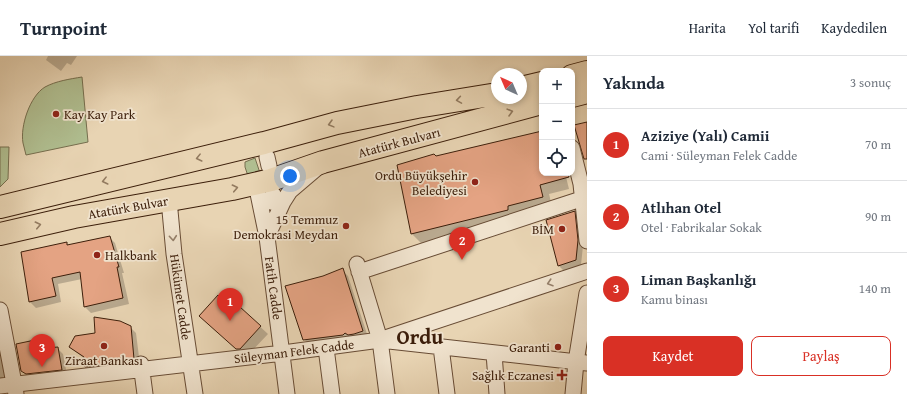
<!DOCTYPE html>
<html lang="tr">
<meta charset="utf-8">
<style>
body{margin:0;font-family:"Gentium Book Plus",serif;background:#f2f2f3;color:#1f2937}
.controls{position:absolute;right:12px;top:12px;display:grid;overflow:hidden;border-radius:8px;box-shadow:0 2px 6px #0003}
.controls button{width:36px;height:36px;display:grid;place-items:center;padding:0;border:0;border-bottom:1px solid #e0e1e3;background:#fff;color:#1f2937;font:20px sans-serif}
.compass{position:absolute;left:491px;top:12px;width:36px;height:36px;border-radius:50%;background:#fff;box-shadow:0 2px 6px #0003;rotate:316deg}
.you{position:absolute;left:290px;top:120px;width:14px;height:14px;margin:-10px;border:3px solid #fff;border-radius:50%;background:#1a73e8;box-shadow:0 0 0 6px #1a73e833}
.badge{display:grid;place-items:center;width:26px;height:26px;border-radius:50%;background:#d93025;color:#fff;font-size:13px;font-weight:700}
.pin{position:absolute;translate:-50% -33px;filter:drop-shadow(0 1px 2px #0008)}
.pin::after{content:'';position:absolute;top:21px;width:14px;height:12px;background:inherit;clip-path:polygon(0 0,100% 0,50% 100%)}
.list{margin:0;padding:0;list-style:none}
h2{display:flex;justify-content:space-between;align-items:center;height:52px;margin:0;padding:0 16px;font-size:17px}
h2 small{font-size:13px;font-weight:400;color:#747a83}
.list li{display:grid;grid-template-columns:26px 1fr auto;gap:12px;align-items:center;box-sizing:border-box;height:72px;padding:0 16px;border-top:1px solid #e0e1e3}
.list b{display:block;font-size:15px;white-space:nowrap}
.list p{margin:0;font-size:13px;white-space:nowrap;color:#747a83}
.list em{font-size:13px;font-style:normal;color:#747a83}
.actions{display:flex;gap:8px;padding:12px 16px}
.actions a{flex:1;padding:9px 0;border:1px solid #d93025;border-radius:8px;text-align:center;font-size:14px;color:#d93025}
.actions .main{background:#d93025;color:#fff}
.icon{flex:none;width:22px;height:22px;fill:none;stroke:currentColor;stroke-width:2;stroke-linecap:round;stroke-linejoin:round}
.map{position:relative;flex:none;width:587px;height:338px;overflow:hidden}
header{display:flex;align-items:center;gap:24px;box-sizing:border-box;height:56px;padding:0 20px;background:#fff;border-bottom:1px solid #e0e1e3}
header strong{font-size:19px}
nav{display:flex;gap:22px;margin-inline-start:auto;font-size:14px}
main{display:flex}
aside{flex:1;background:#fff}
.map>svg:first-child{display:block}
.green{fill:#b0be90;stroke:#766e4e}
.shadow{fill:#0003}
.building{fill:#e4a383;stroke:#3d1f0b}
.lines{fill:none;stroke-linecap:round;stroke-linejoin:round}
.street-casing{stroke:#684c35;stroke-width:17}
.highway-casing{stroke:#3d1f0b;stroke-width:24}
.street{stroke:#f0e3ce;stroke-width:15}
.highway{stroke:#e8d4b3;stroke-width:22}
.oneway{stroke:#927a5f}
.oneway2{stroke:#96816c}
.poi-dot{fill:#8f2418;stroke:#f0e3ce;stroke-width:1.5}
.labels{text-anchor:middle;stroke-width:3.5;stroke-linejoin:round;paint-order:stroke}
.poi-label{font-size:13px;fill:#3d1f0b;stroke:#f0e3ce;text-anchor:end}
.street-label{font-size:13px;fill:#3d1f0b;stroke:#f0e3ce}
.town-label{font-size:21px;font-weight:bold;fill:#3d1f0b;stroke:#f0e3ce}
</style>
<header>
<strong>Turnpoint</strong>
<nav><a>Harita</a><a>Yol tarifi</a><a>Kaydedilen</a></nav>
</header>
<main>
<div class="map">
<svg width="587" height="338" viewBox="0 0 587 338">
<rect width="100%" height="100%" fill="#e8d4b3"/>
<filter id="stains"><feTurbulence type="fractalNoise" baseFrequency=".005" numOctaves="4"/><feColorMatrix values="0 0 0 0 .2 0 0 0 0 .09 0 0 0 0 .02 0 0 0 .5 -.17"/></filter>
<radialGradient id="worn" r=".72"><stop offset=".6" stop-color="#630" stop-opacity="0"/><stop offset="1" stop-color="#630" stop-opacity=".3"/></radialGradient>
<path class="green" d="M 82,21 L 88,86 L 26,99 C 25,95 24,91 23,87 C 20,70 30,40 45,31 C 56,25 70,23 82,21 Z
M 0,91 L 9,91 L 8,123 L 0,131 Z
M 255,102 L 260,117 L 248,120 L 245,111 L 245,106 Z"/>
<path class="shadow" d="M 48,0 L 77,0 L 71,9 L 67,7 L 61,15 L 46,4 Z
M 542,76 L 542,117 L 565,117 L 569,133 L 549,138 L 552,150 L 517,164 L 421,187 L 412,178 L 398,109 Z
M 574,156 L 580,162 L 583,190 L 581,209 L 565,216 L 559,210 L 548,165 Z
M 109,181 L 115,187 L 124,217 L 122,217 L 129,248 L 91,257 L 85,251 L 82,223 L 58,228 L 61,246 L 36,252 L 30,246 L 66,187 L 69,190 Z
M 342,214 L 348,220 L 368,281 L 310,289 L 304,283 L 323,221 Z
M 229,242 L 268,278 L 247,300 L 244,300 L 207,267 Z
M 130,271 L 136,277 L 140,309 L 92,316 L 86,311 L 85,303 L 70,291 Z
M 0,282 L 10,327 L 0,331 Z
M 34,285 L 40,291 L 41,294 L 57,292 L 63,298 L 67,319 L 28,321 L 22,314 Z"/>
<path class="building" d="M 587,66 L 587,103 L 584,103 L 574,69 Z
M 542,75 L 542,117 L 568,117 L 569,121 L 540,129 L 543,141 L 508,150 L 508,154 L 411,178 L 397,109 L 434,98 L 436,100 Z
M 575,155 L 578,184 L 576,204 L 558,210 L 546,164 Z
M 110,180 L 119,211 L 117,211 L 123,242 L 84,251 L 80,216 L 52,222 L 56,240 L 29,246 L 21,196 L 67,186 L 67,189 Z
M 343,212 L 363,275 L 354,278 L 348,279 L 345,277 L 343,279 L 303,284 L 285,230 L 323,220 Z
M 218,239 L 225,245 L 229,241 L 261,270 L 240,293 L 236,293 L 199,260 Z
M 94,261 L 120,265 L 131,270 L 134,303 L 133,305 L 85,311 L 84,301 L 69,291 L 75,280 L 95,277 Z
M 35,284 L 36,293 L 58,291 L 62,314 L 26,318 L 21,315 L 16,288 Z"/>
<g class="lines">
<g class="street-casing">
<path id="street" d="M 572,92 L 581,128 L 587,185
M 267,101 L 269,110
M 256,128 L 267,181 L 287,338
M 273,138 L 271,146 L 278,145
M 169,144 L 174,198 L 195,338
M 267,181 L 283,146 L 290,135 L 317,112
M 357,208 L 380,284 L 387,338
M 359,216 L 581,143
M 0,254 L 16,338
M 385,282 L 587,215
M 441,291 L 447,338
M 326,292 L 332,338
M 494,297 L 497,338
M 141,308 L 145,338
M 0,330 L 283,297 L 380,284 L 587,307
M 573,338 L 576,306 L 587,237"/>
</g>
<g class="highway-casing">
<path id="highway" d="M 572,20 L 587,16
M 521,32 L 542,27
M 572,40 L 587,36
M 0,151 L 264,87 L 337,67 L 417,51 L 497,38
M 0,178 L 74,161 L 232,133 L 271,124 L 323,106 L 542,47"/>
</g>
<use href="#street" class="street"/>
<use href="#highway" class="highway"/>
</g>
<defs><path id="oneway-chevron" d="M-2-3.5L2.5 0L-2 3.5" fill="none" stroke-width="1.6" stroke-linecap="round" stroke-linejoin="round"/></defs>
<g class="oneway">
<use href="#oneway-chevron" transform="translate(459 44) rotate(171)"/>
<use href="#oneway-chevron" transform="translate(510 56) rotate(-15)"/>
<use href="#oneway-chevron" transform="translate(331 68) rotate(165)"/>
<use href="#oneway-chevron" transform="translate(199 102) rotate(166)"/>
<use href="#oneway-chevron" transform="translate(105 125) rotate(166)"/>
<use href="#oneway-chevron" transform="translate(235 132) rotate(-12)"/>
<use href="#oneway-chevron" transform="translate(38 169) rotate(-13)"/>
</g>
<g class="oneway2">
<use href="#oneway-chevron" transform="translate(173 182) rotate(85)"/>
<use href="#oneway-chevron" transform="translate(550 227) rotate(162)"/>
</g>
<g class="poi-dot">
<circle cx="56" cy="58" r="4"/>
<circle cx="475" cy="126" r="4"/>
<circle cx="346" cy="170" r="4"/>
<circle cx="562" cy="173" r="4"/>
<circle cx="97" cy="199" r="4"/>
<circle cx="104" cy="290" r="4"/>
<circle cx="558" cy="291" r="4"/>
<path d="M560 313h4v4h4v4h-4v4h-4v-4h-4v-4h4z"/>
</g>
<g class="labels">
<g class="poi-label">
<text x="64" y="63" text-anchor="start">Kay Kay Park</text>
<text x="467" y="124">Ordu Büyükşehir<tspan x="467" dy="15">Belediyesi</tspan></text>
<text x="338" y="168">15 Temmuz<tspan x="338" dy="15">Demokrasi Meydan</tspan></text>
<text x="554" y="178">BİM</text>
<text x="105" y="204" text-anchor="start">Halkbank</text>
<text x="550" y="296">Garanti</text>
<text x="104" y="309" text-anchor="middle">Ziraat Bankası</text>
<text x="554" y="324">Sağlık Eczanesi</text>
</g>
<g class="street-label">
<text transform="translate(399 86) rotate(-15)" y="5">Atatürk Bulvarı</text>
<text transform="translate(128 151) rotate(-10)" y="5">Atatürk Bulvar</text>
<text transform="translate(274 232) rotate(82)" y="5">Fatih Cadde</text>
<text transform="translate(181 241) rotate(82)" y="5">Hükümet Cadde</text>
<text transform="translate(294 295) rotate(-7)" y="5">Süleyman Felek Cadde</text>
</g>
<g class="town-label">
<text x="420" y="288">Ordu</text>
</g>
</g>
<rect width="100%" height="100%" filter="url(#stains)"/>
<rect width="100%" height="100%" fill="url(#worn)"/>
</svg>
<div class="controls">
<button>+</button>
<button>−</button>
<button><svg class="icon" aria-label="locate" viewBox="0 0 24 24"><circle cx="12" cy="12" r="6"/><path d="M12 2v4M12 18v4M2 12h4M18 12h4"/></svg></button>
</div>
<svg class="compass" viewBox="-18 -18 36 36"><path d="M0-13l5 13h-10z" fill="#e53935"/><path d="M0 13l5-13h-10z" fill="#747a83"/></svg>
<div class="you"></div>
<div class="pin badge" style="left:230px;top:265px">1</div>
<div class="pin badge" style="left:462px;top:204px">2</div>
<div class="pin badge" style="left:42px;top:311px">3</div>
</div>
<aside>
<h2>Yakında<small>3 sonuç</small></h2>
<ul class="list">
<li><span class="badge">1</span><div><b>Aziziye (Yalı) Camii</b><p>Cami · Süleyman Felek Cadde</p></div><em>70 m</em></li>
<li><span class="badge">2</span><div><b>Atlıhan Otel</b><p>Otel · Fabrikalar Sokak</p></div><em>90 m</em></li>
<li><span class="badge">3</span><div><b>Liman Başkanlığı</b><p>Kamu binası</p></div><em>140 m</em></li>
</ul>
<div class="actions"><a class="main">Kaydet</a><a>Paylaş</a></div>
</aside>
</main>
